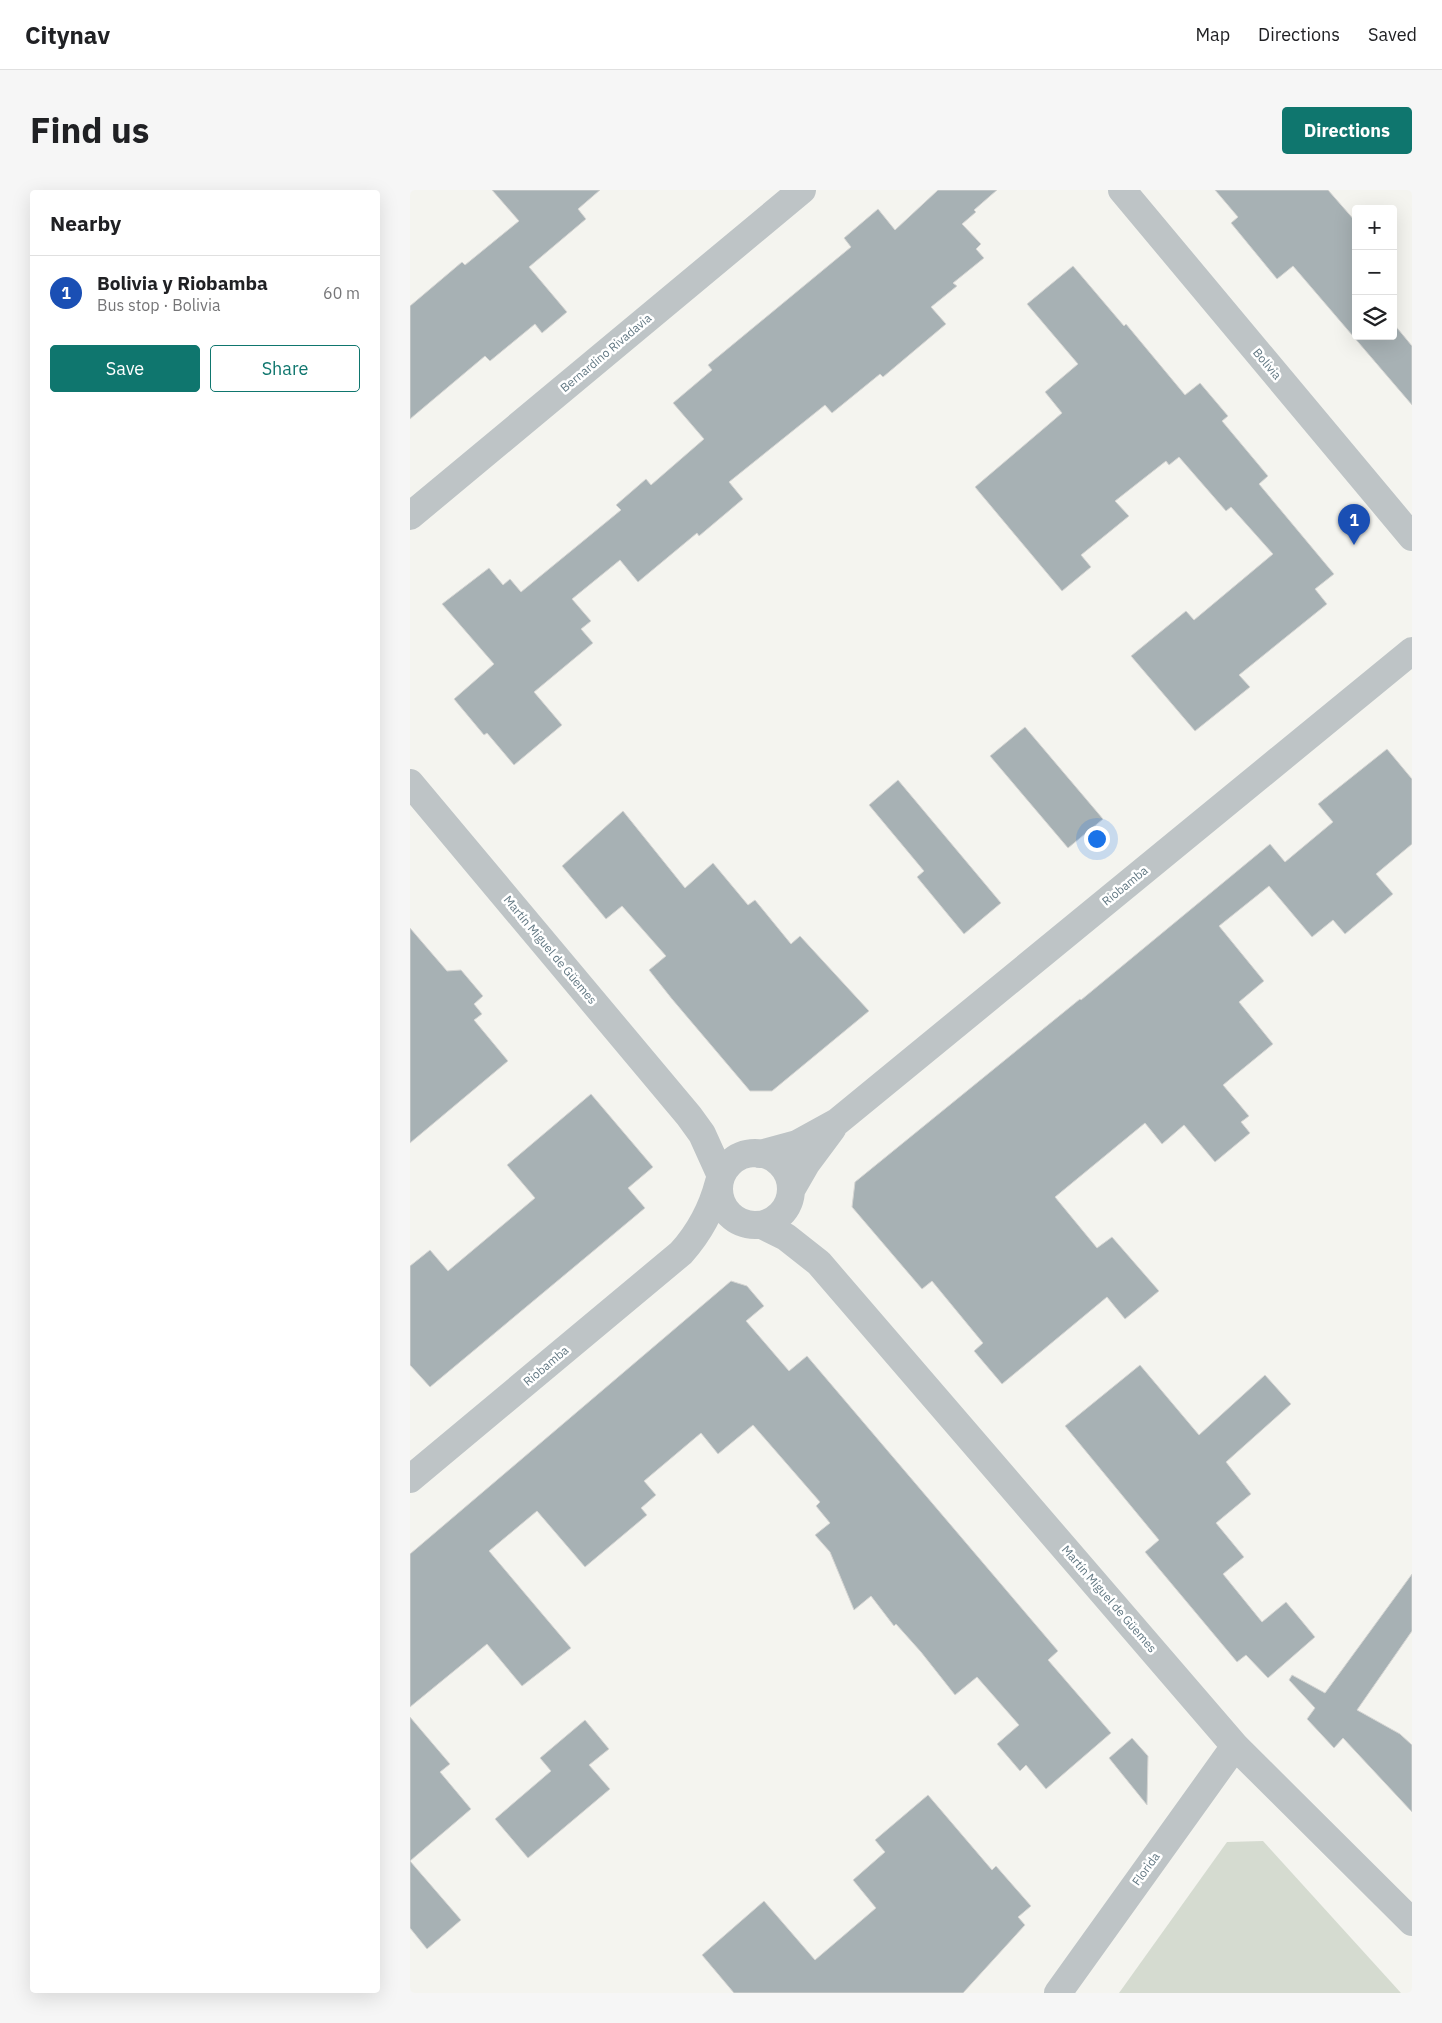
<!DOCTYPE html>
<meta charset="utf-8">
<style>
body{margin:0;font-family:"IBM Plex Sans",sans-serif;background:#f6f6f6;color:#202124}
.controls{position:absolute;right:15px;top:15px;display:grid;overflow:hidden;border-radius:5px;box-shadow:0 5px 20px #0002}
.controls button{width:45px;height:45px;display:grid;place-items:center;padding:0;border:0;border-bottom:1px solid #e0e0e0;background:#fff;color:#202124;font:25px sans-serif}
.you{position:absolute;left:686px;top:648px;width:18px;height:18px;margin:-12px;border:4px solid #fff;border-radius:50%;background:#1a73e8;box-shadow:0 0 0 8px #1a73e833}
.badge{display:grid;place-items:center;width:32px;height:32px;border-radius:50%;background:#0f766e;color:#fff;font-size:16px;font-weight:700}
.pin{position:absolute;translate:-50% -41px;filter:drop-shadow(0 1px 2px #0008)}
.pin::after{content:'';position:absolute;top:26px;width:18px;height:15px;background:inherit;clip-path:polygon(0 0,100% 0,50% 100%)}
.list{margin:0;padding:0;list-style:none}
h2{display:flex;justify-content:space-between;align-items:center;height:65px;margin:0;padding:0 20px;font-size:21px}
h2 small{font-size:16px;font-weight:400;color:#757577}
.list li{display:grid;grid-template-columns:32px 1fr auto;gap:15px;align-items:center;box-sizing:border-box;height:75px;padding:0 20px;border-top:1px solid #e0e0e0}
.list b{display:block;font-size:19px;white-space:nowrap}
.list p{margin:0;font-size:16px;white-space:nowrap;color:#757577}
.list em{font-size:16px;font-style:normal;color:#757577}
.actions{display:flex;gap:10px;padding:15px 20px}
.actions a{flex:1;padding:11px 0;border:1px solid #0f766e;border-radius:5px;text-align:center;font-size:18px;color:#0f766e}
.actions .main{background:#0f766e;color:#fff}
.icon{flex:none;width:28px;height:28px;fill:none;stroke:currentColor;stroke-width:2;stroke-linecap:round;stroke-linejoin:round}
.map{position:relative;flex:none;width:1002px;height:1803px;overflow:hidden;border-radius:5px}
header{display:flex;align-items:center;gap:30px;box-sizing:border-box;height:70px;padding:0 25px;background:#fff;border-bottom:1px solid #e0e0e0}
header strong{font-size:24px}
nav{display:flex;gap:28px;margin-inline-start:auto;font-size:18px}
.intro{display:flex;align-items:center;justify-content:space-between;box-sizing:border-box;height:120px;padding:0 30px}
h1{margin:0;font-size:35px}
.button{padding:12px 22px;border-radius:5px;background:#0f766e;color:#fff;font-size:18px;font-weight:700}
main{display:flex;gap:30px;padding:0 30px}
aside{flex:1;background:#fff;border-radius:5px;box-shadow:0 5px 20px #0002}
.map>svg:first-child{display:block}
.green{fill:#d5dbd0}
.building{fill:#a7b1b4;stroke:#d5d5d3}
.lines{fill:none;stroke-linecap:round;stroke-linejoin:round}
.minor{stroke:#bec4c6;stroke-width:28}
.labels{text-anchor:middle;stroke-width:5;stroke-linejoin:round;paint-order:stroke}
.street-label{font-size:12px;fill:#617782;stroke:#fff}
</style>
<header>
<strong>Citynav</strong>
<nav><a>Map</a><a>Directions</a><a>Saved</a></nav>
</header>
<div class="intro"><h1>Find us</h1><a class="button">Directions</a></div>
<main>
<aside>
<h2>Nearby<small></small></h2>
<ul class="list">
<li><span class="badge" style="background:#1a4fb4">1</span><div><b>Bolivia y Riobamba</b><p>Bus stop · Bolivia</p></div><em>60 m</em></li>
</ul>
<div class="actions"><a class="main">Save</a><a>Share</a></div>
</aside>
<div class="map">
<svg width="1002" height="1803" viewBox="0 0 1002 1803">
<rect width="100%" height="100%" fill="#f4f4ef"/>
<path class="green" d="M 853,1651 L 991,1803 L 709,1803 L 817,1652 Z"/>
<path class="building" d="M 82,0 L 190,0 L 168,19 L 176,29 L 119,77 L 157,122 L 132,143 L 125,134 L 80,171 L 75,166 L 0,229 L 0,116 L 52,72 L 55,75 L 109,31 Z
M 528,0 L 587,0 L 564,20 L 566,22 L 552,34 L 571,54 L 566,59 L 574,68 L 543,93 L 547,96 L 521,117 L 536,134 L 473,187 L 470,184 L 422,223 L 415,215 L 319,292 L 333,309 L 289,346 L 287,343 L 228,392 L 210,370 L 162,409 L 181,431 L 171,439 L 183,453 L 124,502 L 152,535 L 104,575 L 77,543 L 74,545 L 44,509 L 84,474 L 32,414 L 79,378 L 93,395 L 100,389 L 111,402 L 211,320 L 206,315 L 236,289 L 241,295 L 294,249 L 263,213 L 302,180 L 298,175 L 441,57 L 434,48 L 468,19 L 485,40 Z
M 805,0 L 918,0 L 946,32 L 946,146 L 983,146 L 983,133 L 1002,156 L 1002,215 L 883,76 L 867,89 L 821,33 L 828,27 Z
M 663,76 L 714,136 L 716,134 L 775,205 L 790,193 L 818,226 L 812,231 L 858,286 L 849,294 L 924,384 L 905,399 L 917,414 L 829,485 L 840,497 L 785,541 L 721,466 L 776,421 L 784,430 L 863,364 L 821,317 L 816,321 L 769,267 L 759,275 L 756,271 L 705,311 L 719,326 L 671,365 L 681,377 L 652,401 L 565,297 L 652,223 L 635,202 L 668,174 L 617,114 Z
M 615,537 L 693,629 L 658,658 L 580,566 Z
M 977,559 L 1002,589 L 1002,654 L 966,684 L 983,704 L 935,744 L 923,730 L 902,747 L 859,696 L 809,736 L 854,791 L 829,812 L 863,854 L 813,895 L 839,926 L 831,932 L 840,943 L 805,972 L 774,935 L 752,954 L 735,933 L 645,1007 L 687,1058 L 702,1047 L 749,1101 L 715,1129 L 697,1107 L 592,1194 L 564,1161 L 573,1153 L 522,1091 L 512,1099 L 442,1017 L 445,992 L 670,809 L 671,810 L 860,654 L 875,672 L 923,632 L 908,614 Z
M 488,590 L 591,713 L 554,744 L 507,687 L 514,681 L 459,615 Z
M 213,621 L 275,698 L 303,673 L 338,715 L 345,710 L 381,754 L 390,746 L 459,821 L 362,901 L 340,901 L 262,809 L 239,780 L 256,766 L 212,716 L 196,729 L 152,676 Z
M 0,738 L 37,781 L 51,780 L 73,806 L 64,814 L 72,824 L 64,830 L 98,871 L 0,953 Z
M 181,904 L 243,977 L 218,998 L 235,1018 L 20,1197 L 0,1175 L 0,1076 L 20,1060 L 38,1081 L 125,1008 L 97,975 Z
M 321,1091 L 337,1096 L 354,1116 L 336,1131 L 379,1181 L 397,1166 L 648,1461 L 638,1470 L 701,1543 L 636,1599 L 616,1575 L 610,1581 L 587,1554 L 609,1535 L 567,1487 L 545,1505 L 511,1462 L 486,1434 L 484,1436 L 461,1406 L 444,1420 L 420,1362 L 405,1345 L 420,1333 L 406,1316 L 410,1312 L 343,1235 L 308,1264 L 291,1243 L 234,1291 L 246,1305 L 231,1318 L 237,1325 L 175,1377 L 127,1321 L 79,1361 L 161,1458 L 112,1496 L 77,1454 L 0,1517 L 0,1364 Z
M 730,1175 L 789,1245 L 855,1185 L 881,1214 L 816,1272 L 841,1304 L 806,1333 L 834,1367 L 813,1384 L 852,1432 L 876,1412 L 905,1447 L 858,1488 L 836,1465 L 827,1472 L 735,1362 L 749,1350 L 655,1236 Z
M 1002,1384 L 1002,1441 L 947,1520 L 990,1544 L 1002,1555 L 1002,1622 L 933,1548 L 924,1558 L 897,1529 L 905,1518 L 879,1490 L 882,1485 L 915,1503 Z
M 0,1527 L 40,1574 L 30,1582 L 61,1619 L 0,1671 L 51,1730 L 17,1759 L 0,1738 Z
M 175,1530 L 199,1559 L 179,1575 L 200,1599 L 118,1668 L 85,1629 L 141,1581 L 130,1568 Z
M 722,1548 L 738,1566 L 737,1615 L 699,1568 Z
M 518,1605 L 582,1680 L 586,1676 L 621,1716 L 608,1727 L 615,1735 L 553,1803 L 324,1803 L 292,1765 L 354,1711 L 405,1770 L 466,1718 L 443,1690 L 475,1662 L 465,1650 Z"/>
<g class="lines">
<path class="minor" d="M 712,0 L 1002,347
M 0,326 L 392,0
M 0,593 L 279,926 L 292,944 L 311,986
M309 999a36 36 0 1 1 72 0a36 36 0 1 1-72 0Z
M 350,964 L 387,954 L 427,932 L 1002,461
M 381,1000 L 396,974 L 422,939
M 352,1035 L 376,1047 L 409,1073 L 825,1556 L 1002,1732
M 0,1289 L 271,1063 C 290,1042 302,1019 309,992
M 648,1803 L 825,1556"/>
</g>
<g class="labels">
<g class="street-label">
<text transform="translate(196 163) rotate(-40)" y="4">Bernardino Rivadavia</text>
<text transform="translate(857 174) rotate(50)" y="4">Bolivia</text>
<text transform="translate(715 696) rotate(-39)" y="4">Riobamba</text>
<text transform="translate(140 760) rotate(50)" y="4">Martín Miguel de Güemes</text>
<text transform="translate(136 1176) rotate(-40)" y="4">Riobamba</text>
<text transform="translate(699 1409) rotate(49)" y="4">Martín Miguel de Güemes</text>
<text transform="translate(736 1679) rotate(-54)" y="4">Florida</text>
</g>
</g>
</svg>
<div class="controls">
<button>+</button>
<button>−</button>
<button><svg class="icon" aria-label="layers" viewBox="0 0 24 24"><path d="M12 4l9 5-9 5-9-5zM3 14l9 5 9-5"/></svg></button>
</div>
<div class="you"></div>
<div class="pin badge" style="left:944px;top:355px;background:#1a4fb4">1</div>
</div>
</main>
